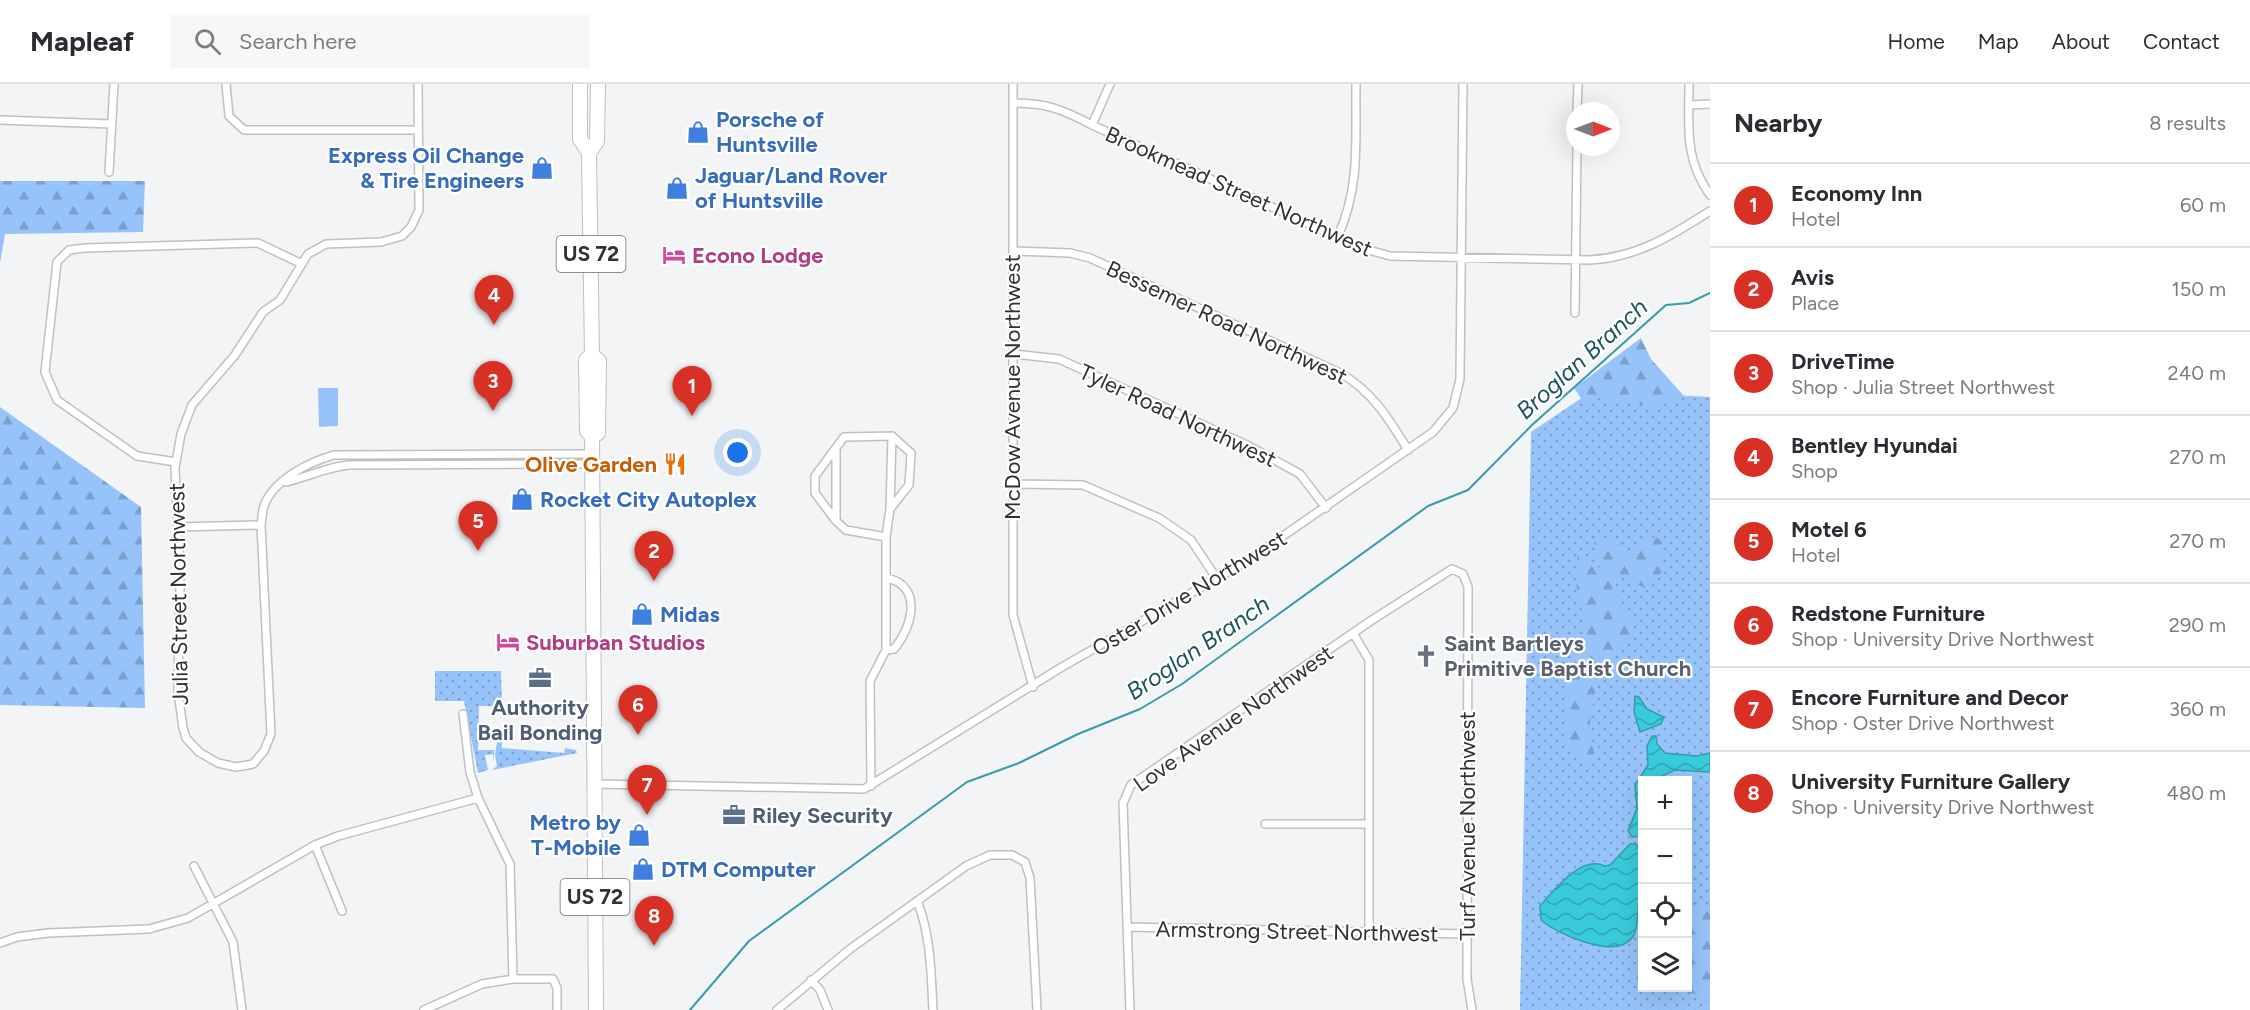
<!DOCTYPE html>
<meta charset="utf-8">
<style>
body{margin:0;font-family:Figtree,sans-serif;background:#f7f7f7;color:#2b2b33}
.controls{position:absolute;right:18px;bottom:18px;display:grid;overflow:hidden;border-radius:0px;box-shadow:0 6px 24px #0002}
.controls button{width:54px;height:54px;display:grid;place-items:center;padding:0;border:0;border-bottom:2px solid #e1e1e2;background:#fff;color:#2b2b33;font:30px sans-serif}
.compass{position:absolute;left:1566px;top:18px;width:54px;height:54px;border-radius:50%;background:#fff;box-shadow:0 6px 24px #0002;rotate:90deg}
.you{position:absolute;left:738px;top:369px;width:21px;height:21px;margin:-15px;border:4px solid #fff;border-radius:50%;background:#1a73e8;box-shadow:0 0 0 9px #1a73e833}
.badge{display:grid;place-items:center;width:39px;height:39px;border-radius:50%;background:#d93025;color:#fff;font-size:20px;font-weight:700}
.pin{position:absolute;translate:-50% -50px;filter:drop-shadow(0 2px 3px #0008)}
.pin::after{content:'';position:absolute;top:32px;width:21px;height:18px;background:inherit;clip-path:polygon(0 0,100% 0,50% 100%)}
.list{margin:0;padding:0;list-style:none}
h2{display:flex;justify-content:space-between;align-items:center;height:78px;margin:0;padding:0 24px;font-size:26px}
h2 small{font-size:20px;font-weight:400;color:#7c7c81}
.list li{display:grid;grid-template-columns:39px 1fr auto;gap:18px;align-items:center;box-sizing:border-box;height:84px;padding:0 24px;border-top:2px solid #e1e1e2}
.list b{display:block;font-size:22px;white-space:nowrap}
.list p{margin:0;font-size:20px;white-space:nowrap;color:#7c7c81}
.list em{font-size:20px;font-style:normal;color:#7c7c81}
.icon{flex:none;width:33px;height:33px;fill:none;stroke:currentColor;stroke-width:2;stroke-linecap:round;stroke-linejoin:round}
.map{position:relative;flex:none;width:1710px;height:926px;overflow:hidden}
header{display:flex;align-items:center;gap:36px;box-sizing:border-box;height:84px;padding:0 30px;background:#fff;border-bottom:2px solid #e1e1e2}
header strong{font-size:28px}
nav{display:flex;gap:33px;margin-inline-start:auto;font-size:21px}
.search{width:420px;height:54px;background:#f7f7f7;display:flex;align-items:center;gap:15px;box-sizing:border-box;padding:0 21px;border-radius:0px;color:#7c7c81;font-size:22px}
main{display:flex}
aside{flex:1;background:#fff}
.map>svg:first-child{display:block}
.grass{fill:url(#grass-dots);fill-rule:evenodd}
.forest{fill:url(#forest-firs)}
.pitch{fill:#96c4fa}
.water{fill:url(#water-waves);stroke:#369da8;stroke-width:1.5}
.lines{fill:none;stroke-linecap:round;stroke-linejoin:round}
.stream{stroke:#369da8;stroke-width:2}
.street-casing{stroke:#bec0c2;stroke-width:10}
.highway-casing{stroke:#bec0c2;stroke-width:16}
.street{stroke:#fff;stroke-width:7}
.highway{stroke:#fff;stroke-width:14}
.labels{text-anchor:middle;stroke-width:4.5;stroke-linejoin:round;paint-order:stroke}
.shield{fill:#fff;stroke:#6f6f70;stroke-width:1.5}
.shield-label{font-size:21px;font-weight:bold;fill:#313132}
.shop-label{font-size:22px;font-weight:bold;fill:#366cbe;stroke:#fff;text-anchor:start}
.street-label{font-size:22px;fill:#313132;stroke:#fff}
.hotel-label{font-size:22px;font-weight:bold;fill:#b23c85;stroke:#fff;text-anchor:start}
.food-label{font-size:22px;font-weight:bold;fill:#c56008;stroke:#fff;text-anchor:end}
.worship-label{font-size:22px;font-weight:bold;fill:#5b616d;stroke:#fff;text-anchor:start}
.service-label{font-size:22px;font-weight:bold;fill:#4e5e75;stroke:#fff}
.water-label{font-size:24px;font-style:italic;fill:#1a555c;stroke:#fff}
</style>
<header>
<strong>Mapleaf</strong>
<div class="search"><svg class="icon" aria-label="search" viewBox="0 0 24 24"><circle cx="10" cy="10" r="6"/><path d="M15 15l6 6"/></svg>Search here</div>
<nav><a>Home</a><a>Map</a><a>About</a><a>Contact</a></nav>
</header>
<main>
<div class="map">
<svg width="1710" height="926" viewBox="0 0 1710 926">
<defs>
<pattern id="grass-dots" width="8" height="8" patternUnits="userSpaceOnUse" patternTransform="scale(1.5)"><rect width="8" height="8" fill="#96c4fa"/><path d="M2 2h.1M6 6h.1" fill="none" stroke="#7ba0cb" stroke-width="1.8" stroke-linecap="round"/></pattern>
<pattern id="forest-firs" width="22" height="20" patternUnits="userSpaceOnUse" patternTransform="scale(1.5)"><rect width="22" height="20" fill="#96c4fa"/><path d="M5 1l3.5 6h-7zM16 11l3.5 6h-7z" fill="#7ba0cb"/></pattern>
<pattern id="water-waves" width="16" height="10" patternUnits="userSpaceOnUse" patternTransform="scale(1.5)"><rect width="16" height="10" fill="#38cbdb"/><path d="M0 5q4-4 8 0t8 0" fill="none" stroke="#30a5b2"/></pattern>
</defs>
<rect width="100%" height="100%" fill="#f2f4f6"/>
<path class="grass" d="M 1592,307 L 1710,313 L 1710,926 L 1520,926 L 1531,348 ZM 1642,696 L 1688,696 L 1688,904 L 1642,904 Z
M 435,587 L 501,587 L 502,621 L 576,620 L 576,627 L 554,628 L 540,623 L 479,622 L 478,666 L 494,666 L 494,677 L 493,670 L 485,671 L 488,686 L 478,689 L 464,617 L 435,617 Z
M 498,653 L 502,653 L 502,664 L 564,669 L 565,664 L 576,666 L 577,669 L 492,686 L 497,682 L 495,670 Z"/>
<path class="forest" d="M 0,97 L 145,97 L 143,148 L 5,150 L 0,179 Z
M 1641,254 L 1651,275 L 1684,312 L 1656,322 L 1596,314 L 1584,319 L 1574,304 Z
M 0,323 L 141,423 L 145,624 L 0,621 Z
M 1646,452 L 1662,455 L 1661,489 L 1648,506 L 1620,490 L 1613,495 L 1621,526 L 1633,535 L 1632,548 L 1597,593 L 1588,653 L 1594,662 L 1591,686 L 1564,653 L 1567,606 L 1587,549 L 1585,531 L 1578,518 L 1575,486 L 1578,470 L 1585,471 L 1601,485 L 1607,481 L 1598,472 L 1594,458 L 1606,454 L 1620,458 L 1632,474 Z
M 1642,814 L 1642,904 L 1673,904 C 1658,906 1647,906 1633,901 L 1634,885 L 1640,865 L 1636,844 L 1639,816 Z
M 1688,817 L 1710,826 L 1710,920 L 1697,911 L 1678,904 L 1688,904 Z"/>
<path class="pitch" d="M 318,304 L 338,304 L 338,342 L 319,343 Z"/>
<path class="water" d="M 1635,612 L 1639,613 L 1647,625 L 1664,633 L 1661,640 L 1640,648 L 1634,628 Z
M 1652,652 L 1656,652 L 1657,660 L 1665,669 L 1697,672 L 1710,669 L 1710,688 L 1675,686 L 1654,696 L 1642,696 L 1642,752 L 1632,753 L 1628,747 L 1637,724 L 1635,701 L 1648,681 L 1647,662 Z
M 1630,760 L 1636,760 C 1645,774 1643,798 1642,814 L 1639,816 C 1637,827 1639,844 1632,854 C 1615,876 1557,850 1541,836 L 1540,822 C 1555,805 1581,771 1605,782 L 1610,781 Z"/>
<g class="lines">
<path class="stream" d="M 690,926 L 749,857 L 967,698 L 1019,679 L 1078,650 L 1140,625 L 1182,600 L 1428,422 L 1468,406 L 1532,341 L 1666,221 L 1689,219 L 1710,209"/>
<g class="street-casing">
<path id="street" d="M 226,0 L 229,32 L 244,46 L 417,46
M 418,0 L 419,126 L 411,143 L 402,152 L 381,158 L 326,160 L 308,170 L 280,216 L 263,228 L 235,271 L 192,321 L 181,350 L 175,384 L 180,499 L 178,608 L 183,644 L 186,654 L 199,668 L 218,679 L 236,683 L 253,680 L 264,667 L 271,650 L 261,441 C 262,435 262,428 264,422 C 273,396 309,378 334,371 L 592,370
M 1013,0 L 1013,531 L 1033,603
M 1689,0 C 1689,43 1684,75 1710,111
M 1013,19 C 1046,19 1062,25 1092,41 L 1362,164 L 1390,172 L 1589,176 C 1636,174 1671,152 1710,127
M 1689,21 L 1710,20
M 1577,27 L 1578,0
M 0,36 L 111,40
M 1092,41 L 1110,0
M 109,88 L 114,0
M 1338,152 C 1361,101 1355,54 1356,0
M 1013,167 L 1070,169 L 1090,174 L 1340,289 C 1372,307 1389,335 1408,366
M 1575,229 L 1577,63
M 1013,270 L 1059,275 L 1247,361 L 1300,390 L 1326,424
M 836,365 L 836,437 L 846,446 L 886,453
M 176,378 L 137,372 L 57,316 L 45,288 L 57,178 L 69,166 L 85,164 L 258,159 L 302,180
M 286,398 C 308,393 326,383 349,381 L 593,380
M 1012,400 L 1083,401 L 1159,434 L 1191,456 L 1217,495
M 890,425 L 892,352
M 836,437 L 815,409 L 815,392 L 844,353 L 892,352 L 911,369 L 909,401 L 890,425 L 886,453 L 886,566 L 870,597 L 871,702
M 178,443 L 261,441
M 1353,549 L 1369,576 L 1369,848
M 886,566 L 894,565 C 912,544 924,501 886,494
M 463,630 L 470,688 L 478,714 L 510,780 L 513,895
M 595,700 L 864,705 L 1062,583 L 1247,477 L 1433,348 L 1453,324 L 1460,295 L 1463,0
M 1265,740 L 1369,740
M 315,761 L 342,827
M 194,782 L 233,858 L 242,926
M 918,819 C 931,854 931,889 933,926
M 1128,843 L 1467,850
M 0,859 L 17,853 L 48,849 L 149,845 L 188,834 L 315,761 L 338,752 L 478,714
M 811,896 L 820,906 L 828,926
M 424,926 L 482,900 L 513,895 L 553,895 L 557,904 L 557,926
M 777,926 L 850,865 L 966,782 L 990,771 L 1012,771 L 1025,778 L 1030,794 L 1037,926
M 1130,926 L 1123,719 L 1131,701 L 1372,536 L 1452,485 L 1463,490 L 1468,503 L 1467,895 L 1472,926"/>
</g>
<g class="highway-casing">
<path id="highway" d="M 580,0 L 580,55 L 589,69 L 592,271 L 586,276 L 587,347 L 592,353 L 596,926
M 589,69 L 597,57 L 598,0
M 592,271 L 599,277 L 598,349 L 592,353"/>
</g>
<use href="#street" class="street"/>
<use href="#highway" class="highway"/>
</g>
<defs>
<g id="shop-bare" transform="scale(1.8)"><path d="M-5-2.5h2.3a2.7 3.5 0 0 1 5.4 0H5L5.5 6h-11ZM-1.5-2.5h3a1.5 2.3 0 0 0-3 0Z" fill="#3f7fe0" stroke="#fff" stroke-width="2.5" paint-order="stroke"/></g>
<g id="hotel-bare" transform="scale(1.8)"><path d="M-6-4.5h1.5V1H6V5H4.5V3h-9V5H-6ZM-4 0a1.8 1.8 0 1 1 3.6 0ZM.5 0V-2.5h3Q6-2.5 6 0Z" fill="#d1479c" stroke="#fff" stroke-width="2.5" paint-order="stroke"/></g>
<g id="restaurant-bare" transform="scale(1.8)"><path d="M-5-6h1v4h1v-4h1v4h1v-4h1v5L-1.5 .5V6h-2V.5L-5-1ZM5-6V6H3V1.5H1.5Q1.5-4 5-6Z" fill="#e8710a" stroke="#fff" stroke-width="2.5" paint-order="stroke"/></g>
<g id="church-bare" transform="scale(1.8)"><path d="M-1.2-6h2.4v3.5h3.3v2.4h-3.3V6h-2.4V-.1h-3.3v-2.4h3.3Z" fill="#6b7280" stroke="#fff" stroke-width="2.5" paint-order="stroke"/></g>
<g id="office-bare" transform="scale(1.8)"><path d="M-6-3h4V-5.5h4V-3h4V5H-6ZM-1-4.5V-3h2v-1.5ZM-6 0V1H6V0Z" fill="#5c6f8a" stroke="#fff" stroke-width="2.5" paint-order="stroke"/></g>
</defs>
<g fill-rule="evenodd">
<use href="#shop-bare" x="698" y="48"/>
<use href="#shop-bare" x="542" y="84"/>
<use href="#shop-bare" x="677" y="104"/>
<use href="#hotel-bare" x="674" y="171"/>
<use href="#restaurant-bare" x="675" y="380"/>
<use href="#shop-bare" x="522" y="415"/>
<use href="#shop-bare" x="642" y="530"/>
<use href="#hotel-bare" x="508" y="558"/>
<use href="#church-bare" x="1426" y="572"/>
<use href="#office-bare" x="540" y="594"/>
<use href="#office-bare" x="734" y="731"/>
<use href="#shop-bare" x="639" y="751"/>
<use href="#shop-bare" x="643" y="785"/>
</g>
<g class="labels">
<g class="shield">
<rect x="556.5" y="152" width="69" height="36" rx="4.5"/>
<rect x="560.5" y="795" width="69" height="36" rx="4.5"/>
</g>
<g class="shield-label">
<text x="591" y="177">US 72</text>
<text x="595" y="820">US 72</text>
</g>
<g class="shop-label">
<text x="716" y="43">Porsche of<tspan x="716" dy="25">Huntsville</tspan></text>
<text x="524" y="79" text-anchor="end">Express Oil Change<tspan x="524" dy="25">&amp; Tire Engineers</tspan></text>
<text x="695" y="99">Jaguar/Land Rover<tspan x="695" dy="25">of Huntsville</tspan></text>
<text x="540" y="423">Rocket City Autoplex</text>
<text x="660" y="538">Midas</text>
<text x="621" y="746" text-anchor="end">Metro by<tspan x="621" dy="25">T-Mobile</tspan></text>
<text x="661" y="793">DTM Computer</text>
</g>
<g class="street-label">
<text transform="translate(1239 107) rotate(24)" y="8">Brookmead Street Northwest</text>
<text transform="translate(1227 238) rotate(25)" y="8">Bessemer Road Northwest</text>
<text transform="translate(1012 303) rotate(-90)" y="8">McDow Avenue Northwest</text>
<text transform="translate(1178 331) rotate(25)" y="8">Tyler Road Northwest</text>
<text transform="translate(1189 509) rotate(-31)" y="8">Oster Drive Northwest</text>
<text transform="translate(178 510) rotate(-91)" y="8">Julia Street Northwest</text>
<text transform="translate(1233 634) rotate(-35)" y="8">Love Avenue Northwest</text>
<text transform="translate(1467 742) rotate(-90)" y="8">Turf Avenue Northwest</text>
<text transform="translate(1297 847) rotate(1)" y="8">Armstrong Street Northwest</text>
</g>
<g class="hotel-label">
<text x="692" y="179">Econo Lodge</text>
<text x="526" y="566">Suburban Studios</text>
</g>
<g class="food-label">
<text x="657" y="388">Olive Garden</text>
</g>
<g class="worship-label">
<text x="1444" y="567">Saint Bartleys<tspan x="1444" dy="25">Primitive Baptist Church</tspan></text>
</g>
<g class="service-label">
<text x="540" y="631">Authority<tspan x="540" dy="25">Bail Bonding</tspan></text>
<text x="752" y="739" text-anchor="start">Riley Security</text>
</g>
<g class="water-label">
<text transform="translate(1582 275) rotate(-42)" y="8">Broglan Branch</text>
<text transform="translate(1198 564) rotate(-34)" y="8">Broglan Branch</text>
</g>
</g>
</svg>
<div class="controls">
<button>+</button>
<button>−</button>
<button><svg class="icon" aria-label="locate" viewBox="0 0 24 24"><circle cx="12" cy="12" r="6"/><path d="M12 2v4M12 18v4M2 12h4M18 12h4"/></svg></button>
<button><svg class="icon" aria-label="layers" viewBox="0 0 24 24"><path d="M12 4l9 5-9 5-9-5zM3 14l9 5 9-5"/></svg></button>
</div>
<svg class="compass" viewBox="-18 -18 36 36"><path d="M0-13l5 13h-10z" fill="#e53935"/><path d="M0 13l5-13h-10z" fill="#7c7c81"/></svg>
<div class="you"></div>
<div class="pin badge" style="left:692px;top:332px">1</div>
<div class="pin badge" style="left:654px;top:497px">2</div>
<div class="pin badge" style="left:493px;top:327px">3</div>
<div class="pin badge" style="left:494px;top:241px">4</div>
<div class="pin badge" style="left:478px;top:467px">5</div>
<div class="pin badge" style="left:638px;top:651px">6</div>
<div class="pin badge" style="left:647px;top:731px">7</div>
<div class="pin badge" style="left:654px;top:862px">8</div>
</div>
<aside>
<h2>Nearby<small>8 results</small></h2>
<ul class="list">
<li><span class="badge">1</span><div><b>Economy Inn</b><p>Hotel</p></div><em>60 m</em></li>
<li><span class="badge">2</span><div><b>Avis</b><p>Place</p></div><em>150 m</em></li>
<li><span class="badge">3</span><div><b>DriveTime</b><p>Shop · Julia Street Northwest</p></div><em>240 m</em></li>
<li><span class="badge">4</span><div><b>Bentley Hyundai</b><p>Shop</p></div><em>270 m</em></li>
<li><span class="badge">5</span><div><b>Motel 6</b><p>Hotel</p></div><em>270 m</em></li>
<li><span class="badge">6</span><div><b>Redstone Furniture</b><p>Shop · University Drive Northwest</p></div><em>290 m</em></li>
<li><span class="badge">7</span><div><b>Encore Furniture and Decor</b><p>Shop · Oster Drive Northwest</p></div><em>360 m</em></li>
<li><span class="badge">8</span><div><b>University Furniture Gallery</b><p>Shop · University Drive Northwest</p></div><em>480 m</em></li>
</ul>
</aside>
</main>
